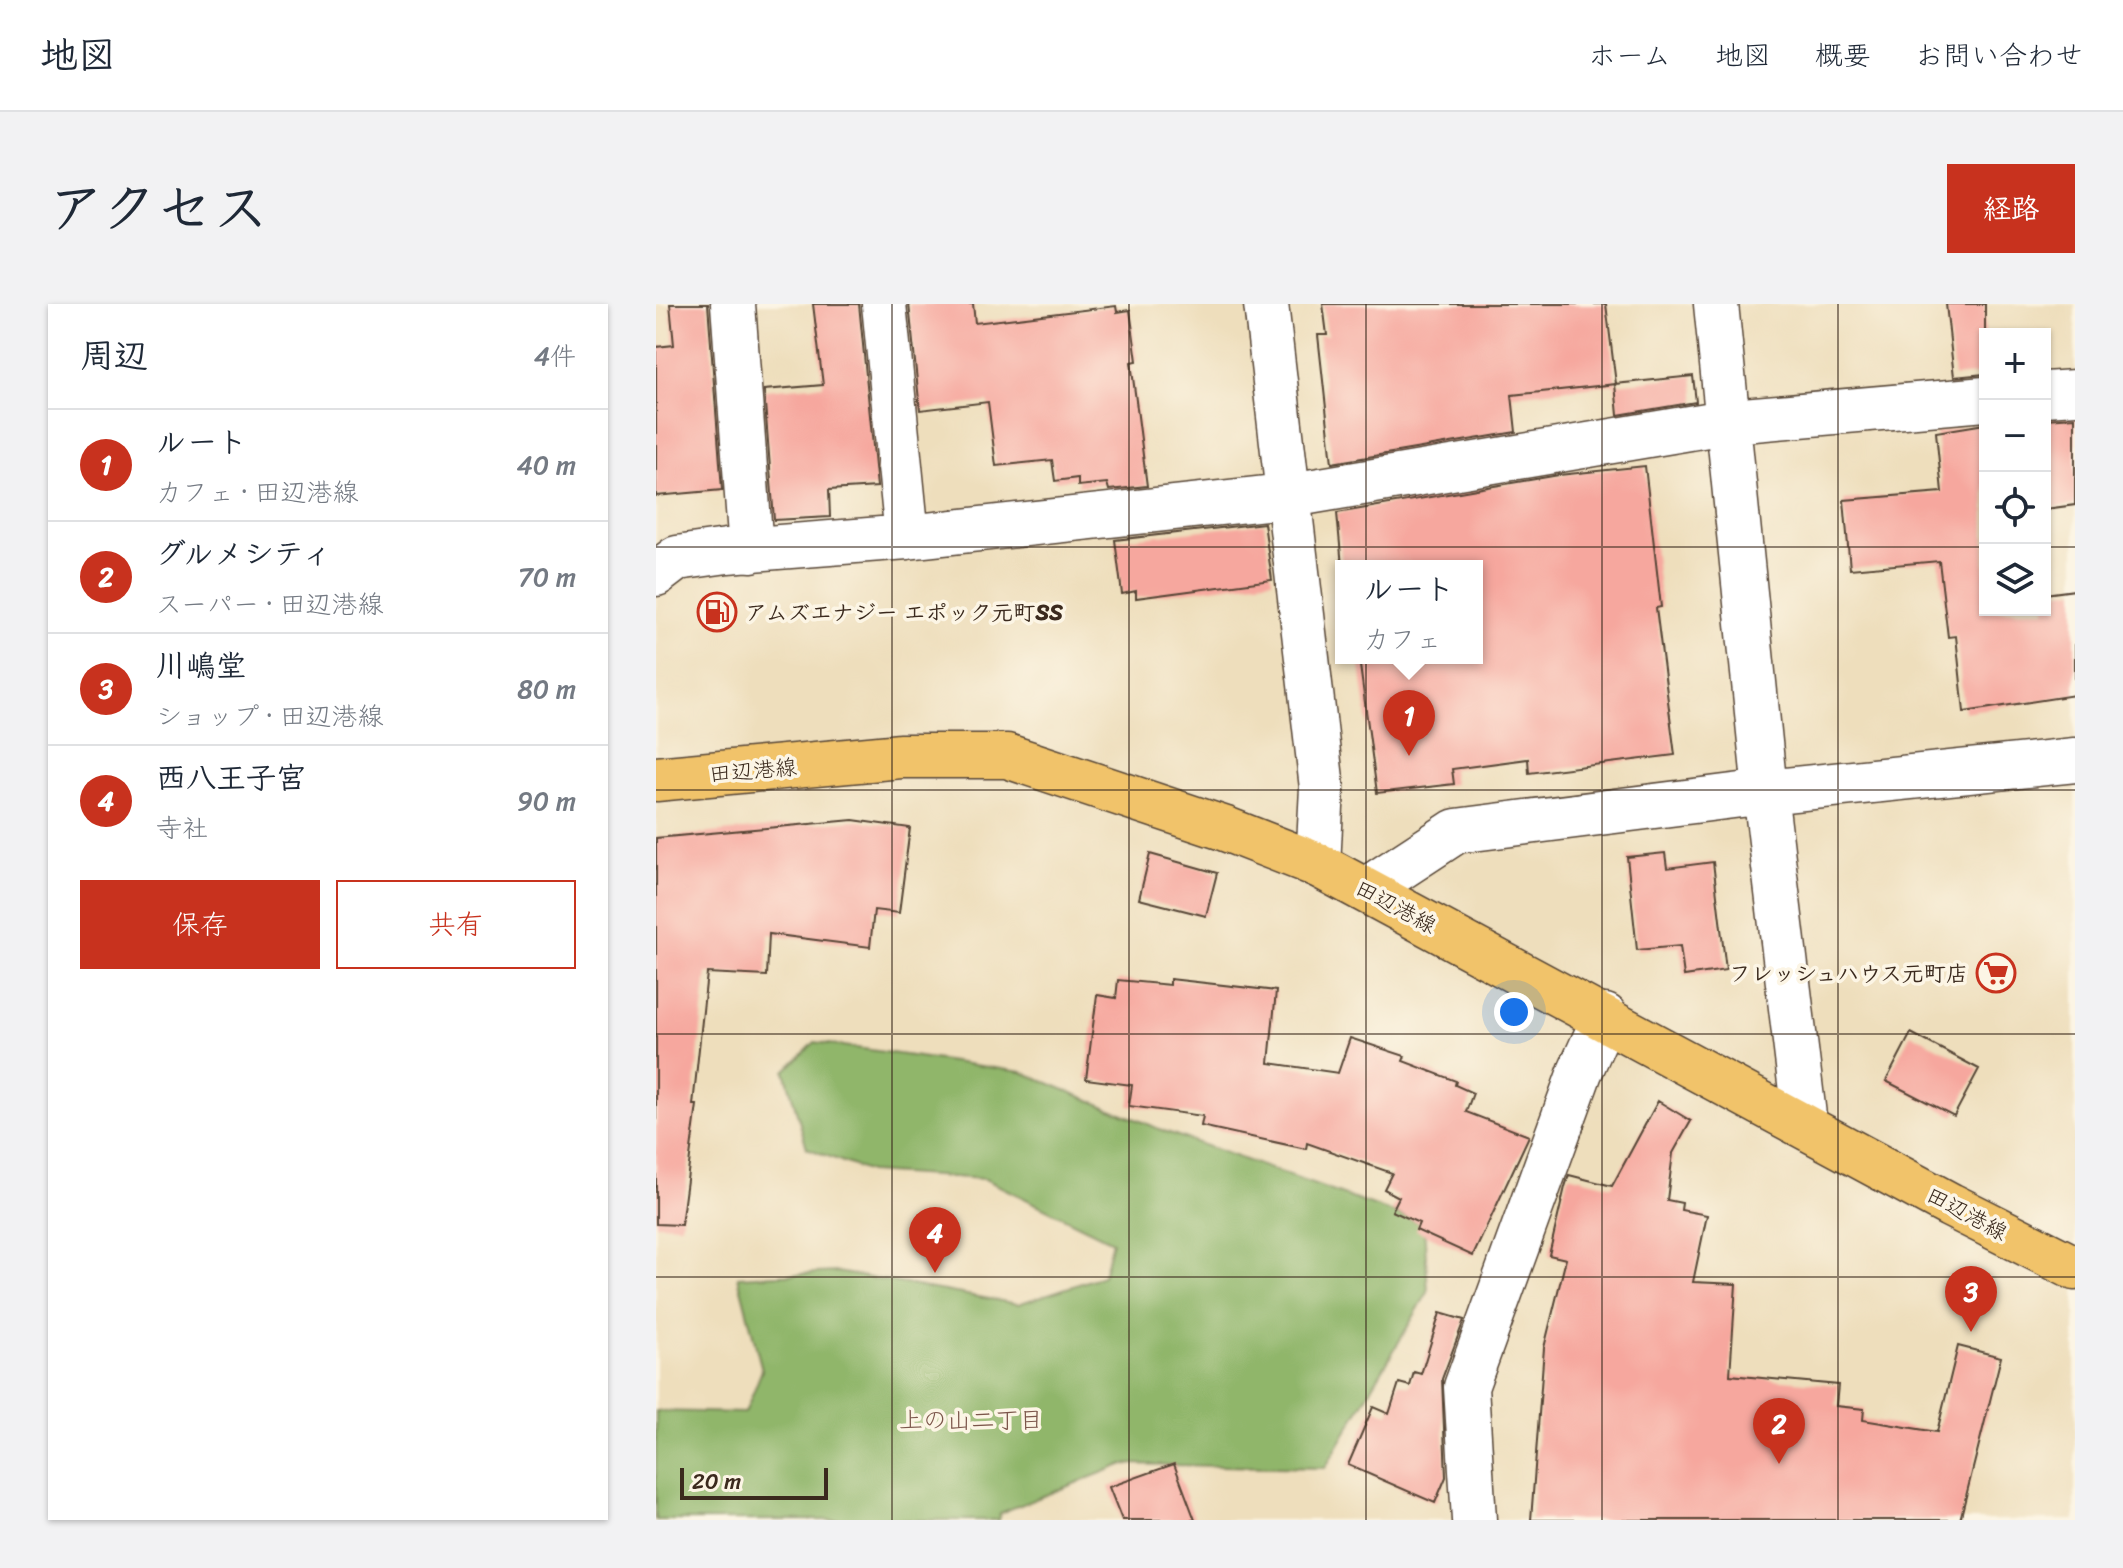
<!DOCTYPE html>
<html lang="ja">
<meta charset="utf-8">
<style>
body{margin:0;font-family:Sriracha,"Klee One",sans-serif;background:#f2f2f3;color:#1f2937}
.controls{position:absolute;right:24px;top:24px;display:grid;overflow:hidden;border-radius:0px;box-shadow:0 2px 6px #0004}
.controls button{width:72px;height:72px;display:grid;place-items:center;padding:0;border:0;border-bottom:2px solid #e0e1e3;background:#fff;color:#1f2937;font:40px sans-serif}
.scale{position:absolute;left:24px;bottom:20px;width:148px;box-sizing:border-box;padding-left:8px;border:4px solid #3b2a1e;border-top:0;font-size:22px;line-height:28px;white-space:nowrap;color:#3b2a1e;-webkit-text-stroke:6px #fcf5e5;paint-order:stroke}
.you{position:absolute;left:858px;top:708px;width:28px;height:28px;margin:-20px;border:6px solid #fff;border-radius:50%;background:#1a73e8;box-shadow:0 0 0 12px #1a73e833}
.badge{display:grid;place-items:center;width:52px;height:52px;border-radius:50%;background:#c8321e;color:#fff;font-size:26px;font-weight:700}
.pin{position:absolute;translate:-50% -66px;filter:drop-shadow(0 2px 4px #0008)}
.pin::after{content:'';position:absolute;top:42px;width:28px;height:24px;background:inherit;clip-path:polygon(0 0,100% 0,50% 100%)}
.popup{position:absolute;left:679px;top:256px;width:148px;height:104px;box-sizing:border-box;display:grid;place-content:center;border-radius:0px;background:#fff;filter:drop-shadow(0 2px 6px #0005);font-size:26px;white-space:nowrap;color:#747a83}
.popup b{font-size:30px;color:#1f2937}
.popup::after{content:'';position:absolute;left:50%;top:100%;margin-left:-16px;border:16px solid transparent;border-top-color:#fff}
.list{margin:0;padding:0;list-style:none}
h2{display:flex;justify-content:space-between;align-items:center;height:104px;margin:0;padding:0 32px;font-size:34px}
h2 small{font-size:26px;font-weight:400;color:#747a83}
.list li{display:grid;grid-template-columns:52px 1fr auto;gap:24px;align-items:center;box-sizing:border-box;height:112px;padding:0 32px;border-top:2px solid #e0e1e3}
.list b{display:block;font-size:30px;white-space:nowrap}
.list p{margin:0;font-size:26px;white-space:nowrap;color:#747a83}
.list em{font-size:26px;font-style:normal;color:#747a83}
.actions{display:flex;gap:16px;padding:24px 32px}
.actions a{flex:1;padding:18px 0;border:2px solid #c8321e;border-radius:0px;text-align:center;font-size:28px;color:#c8321e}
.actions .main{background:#c8321e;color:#fff}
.icon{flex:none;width:44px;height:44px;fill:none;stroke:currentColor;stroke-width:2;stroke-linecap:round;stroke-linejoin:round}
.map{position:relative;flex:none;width:1419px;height:1216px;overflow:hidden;border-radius:0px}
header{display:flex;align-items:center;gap:48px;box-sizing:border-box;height:112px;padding:0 40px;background:#fff;border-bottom:2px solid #e0e1e3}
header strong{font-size:38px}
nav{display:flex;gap:44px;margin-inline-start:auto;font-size:28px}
.intro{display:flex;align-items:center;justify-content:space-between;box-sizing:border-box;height:192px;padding:0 48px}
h1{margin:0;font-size:56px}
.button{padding:20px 36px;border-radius:0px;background:#c8321e;color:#fff;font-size:28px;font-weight:700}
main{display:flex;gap:48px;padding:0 48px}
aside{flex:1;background:#fff;border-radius:0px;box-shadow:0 2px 6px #0004}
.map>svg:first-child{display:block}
.forest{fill:#90b66b;stroke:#667044;stroke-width:2}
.building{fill:#f6a79e}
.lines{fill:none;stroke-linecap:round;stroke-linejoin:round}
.minor-casing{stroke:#564536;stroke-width:47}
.major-casing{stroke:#564536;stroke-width:47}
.minor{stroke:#fff;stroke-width:44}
.major{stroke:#f1c36a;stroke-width:44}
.grid{fill:none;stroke:#3b2a1e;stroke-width:2;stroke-opacity:0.55}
.labels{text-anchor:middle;stroke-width:7;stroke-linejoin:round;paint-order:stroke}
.poi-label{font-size:22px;font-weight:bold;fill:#3b2a1e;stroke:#fcf5e5;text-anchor:start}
.street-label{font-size:22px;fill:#3b2a1e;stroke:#fcf5e5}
.neighbourhood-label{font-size:24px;fill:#7c564b;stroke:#fcf5e5}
</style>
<header>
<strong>地図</strong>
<nav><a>ホーム</a><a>地図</a><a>概要</a><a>お問い合わせ</a></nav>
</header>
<div class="intro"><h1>アクセス</h1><a class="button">経路</a></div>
<main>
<aside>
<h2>周辺<small>4件</small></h2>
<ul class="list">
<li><span class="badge">1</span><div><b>ルート</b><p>カフェ · 田辺港線</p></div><em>40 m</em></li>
<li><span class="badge">2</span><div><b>グルメシティ</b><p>スーパー · 田辺港線</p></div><em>70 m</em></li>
<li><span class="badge">3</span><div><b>川嶋堂</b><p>ショップ · 田辺港線</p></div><em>80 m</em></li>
<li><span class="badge">4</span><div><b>西八王子宮</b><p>寺社</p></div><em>90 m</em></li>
</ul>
<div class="actions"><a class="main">保存</a><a>共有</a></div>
</aside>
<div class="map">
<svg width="1419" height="1216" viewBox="0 0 1419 1216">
<rect width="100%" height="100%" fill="#fcf5e5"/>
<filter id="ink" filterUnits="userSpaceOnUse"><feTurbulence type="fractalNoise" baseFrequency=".0125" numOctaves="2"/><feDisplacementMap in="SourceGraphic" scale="16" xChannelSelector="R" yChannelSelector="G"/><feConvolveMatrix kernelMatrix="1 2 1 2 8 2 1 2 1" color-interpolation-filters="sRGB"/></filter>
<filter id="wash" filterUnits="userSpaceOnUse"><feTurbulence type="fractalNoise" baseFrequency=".006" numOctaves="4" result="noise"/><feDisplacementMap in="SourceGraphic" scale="32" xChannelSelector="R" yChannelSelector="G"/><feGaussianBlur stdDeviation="1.8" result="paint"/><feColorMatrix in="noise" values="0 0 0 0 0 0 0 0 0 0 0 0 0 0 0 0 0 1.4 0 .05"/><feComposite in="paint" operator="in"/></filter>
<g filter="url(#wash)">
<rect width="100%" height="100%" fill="#eedebc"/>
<path class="forest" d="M 159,738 L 366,768 L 508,827 L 768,920 L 772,988 L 669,1164 L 468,1160 L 344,1209 L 342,1216 L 0,1216 L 0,1107 L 89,1109 L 106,1066 L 82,973 L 181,968 L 362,1000 L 447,972 L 456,937 L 329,875 L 213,868 L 151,844 L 129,767 Z"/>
<g id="blocks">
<path class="building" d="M 14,0 L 52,0 L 66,186 L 0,192 L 0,43 L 18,41 Z
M 157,0 L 203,0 L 221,183 L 173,186 L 174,213 L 118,216 L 108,86 L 167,81 Z
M 253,0 L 317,0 L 319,19 L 460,2 L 461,8 L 474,6 L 481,57 L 475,58 L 491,182 L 453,186 L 451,179 L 422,182 L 422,174 L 399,177 L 396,156 L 340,162 L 332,98 L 264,106 Z
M 667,0 L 950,0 L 960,80 L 856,91 L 860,128 L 676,159 L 662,31 L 671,31 Z
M 1290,0 L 1329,0 L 1329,70 L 1298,73 Z
M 1037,72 L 1040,98 L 962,111 L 959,80 Z
M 1419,113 L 1419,201 L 1389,205 L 1389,115 Z
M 1329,120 L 1329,306 L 1389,306 L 1389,290 L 1419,286 L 1419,391 L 1308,408 L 1300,332 L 1292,333 L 1283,257 L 1194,265 L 1188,196 L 1286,188 L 1280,128 Z
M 989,162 L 1005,303 L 1000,304 L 1019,451 L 873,469 L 872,455 L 796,465 L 798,480 L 721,489 L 703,354 L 821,354 L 821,262 L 686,262 L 681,209 L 903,171 Z
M 608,219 L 616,276 L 480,294 L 480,287 L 466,290 L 459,236 Z
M 197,516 L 254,524 L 243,609 L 218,606 L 214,643 L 113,630 L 111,672 L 51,669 L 37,801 L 41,801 L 25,921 L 0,920 L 0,534 Z
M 1009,549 L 1011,564 L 1057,558 L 1070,666 L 1028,672 L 1024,642 L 981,646 L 971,553 Z
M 494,550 L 561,569 L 550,612 L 483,595 Z
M 514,675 L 620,687 L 613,759 L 682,769 L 694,734 L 749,752 L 747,757 L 800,777 L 799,781 L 817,789 L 810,808 L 873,832 L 817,952 L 760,926 L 763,919 L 736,907 L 743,893 L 728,885 L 736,869 L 651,839 L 650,845 L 545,822 L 547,812 L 473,802 L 476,781 L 430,775 L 441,691 L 460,694 L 462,676 L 514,681 Z
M 1255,729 L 1323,765 L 1298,812 L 1230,777 Z
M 1002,797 L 1035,817 L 1017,849 L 1011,896 L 1026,899 L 1025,906 L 1051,911 L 1037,978 L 1080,980 L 1074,1071 L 1182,1081 L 1180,1102 L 1208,1105 L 1207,1116 L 1281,1128 L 1302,1042 L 1345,1053 L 1304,1216 L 875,1216 L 888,1044 L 910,955 L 893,951 L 909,883 L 913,871 L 956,882 Z
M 784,1009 L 808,1016 L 786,1075 L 790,1173 L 779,1199 L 692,1161 L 717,1103 L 733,1110 L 743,1079 L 754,1082 L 758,1068 L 765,1070 Z
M 518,1160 L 539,1216 L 466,1216 L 453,1183 Z"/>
</g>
</g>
<g filter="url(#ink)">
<use href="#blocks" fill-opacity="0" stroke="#564536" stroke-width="2"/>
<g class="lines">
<g class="minor-casing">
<path id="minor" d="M 77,0 L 95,246
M 228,0 L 251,233
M 610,0 L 666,484 L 662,561
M 1060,0 L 1109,488 L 1149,820
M 1389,90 L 1419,88
M 0,270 L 21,254 L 71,247 L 251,233 L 629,192 L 1075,117 L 1329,95
M 710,586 L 800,527 L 1109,488 L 1419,456
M 818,1216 L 810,1083 L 924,768 L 949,712"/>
</g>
<g class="major-casing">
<path id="major" d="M 0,475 L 245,452 L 351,452 L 567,524 L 662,561 L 1294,901 L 1419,964"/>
</g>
<use href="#minor" class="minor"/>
<use href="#major" class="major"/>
</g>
</g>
<path class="grid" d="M 236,0 L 236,1216M 473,0 L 473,1216M 710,0 L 710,1216M 946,0 L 946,1216M 1182,0 L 1182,1216M 0,243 L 1329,243M 1389,243 L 1419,243M 0,486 L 1419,486M 0,730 L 1419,730M 0,973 L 1419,973"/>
<defs>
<g id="fuel-ring" transform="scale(2)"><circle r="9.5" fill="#fcf5e5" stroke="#c8321e" stroke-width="1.5"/><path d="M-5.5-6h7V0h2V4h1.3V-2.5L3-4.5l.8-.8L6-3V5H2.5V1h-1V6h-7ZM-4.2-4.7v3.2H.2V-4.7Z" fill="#c8321e"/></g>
<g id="supermarket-ring" transform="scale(2)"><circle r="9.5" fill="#fcf5e5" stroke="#c8321e" stroke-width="1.5"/><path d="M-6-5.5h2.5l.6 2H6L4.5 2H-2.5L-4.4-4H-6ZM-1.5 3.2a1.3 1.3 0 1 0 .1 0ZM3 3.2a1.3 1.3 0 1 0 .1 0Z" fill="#c8321e"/></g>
</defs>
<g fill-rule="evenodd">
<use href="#fuel-ring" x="61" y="308"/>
<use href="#supermarket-ring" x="1340" y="669"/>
</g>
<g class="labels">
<g class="poi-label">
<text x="89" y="316">アムズエナジー エポック元町SS</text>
<text x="1312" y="677" text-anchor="end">フレッシュハウス元町店</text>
</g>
<g class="street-label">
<text transform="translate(97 466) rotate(-5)" y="8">田辺港線</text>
<text transform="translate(740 602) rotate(28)" y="8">田辺港線</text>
<text transform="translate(1311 909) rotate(28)" y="8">田辺港線</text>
</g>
<g class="neighbourhood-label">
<text x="315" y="1124">上の山二丁目</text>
</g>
</g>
</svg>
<div class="controls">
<button>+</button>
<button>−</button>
<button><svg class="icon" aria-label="locate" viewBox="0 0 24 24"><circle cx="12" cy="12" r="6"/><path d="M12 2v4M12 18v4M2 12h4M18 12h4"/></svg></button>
<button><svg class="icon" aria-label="layers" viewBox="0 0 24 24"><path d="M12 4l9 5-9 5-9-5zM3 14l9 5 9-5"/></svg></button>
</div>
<div class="scale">20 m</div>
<div class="you"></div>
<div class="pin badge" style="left:753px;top:452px">1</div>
<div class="popup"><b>ルート</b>カフェ</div>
<div class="pin badge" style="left:1123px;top:1160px">2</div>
<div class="pin badge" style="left:1315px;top:1028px">3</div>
<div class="pin badge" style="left:279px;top:969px">4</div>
</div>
</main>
